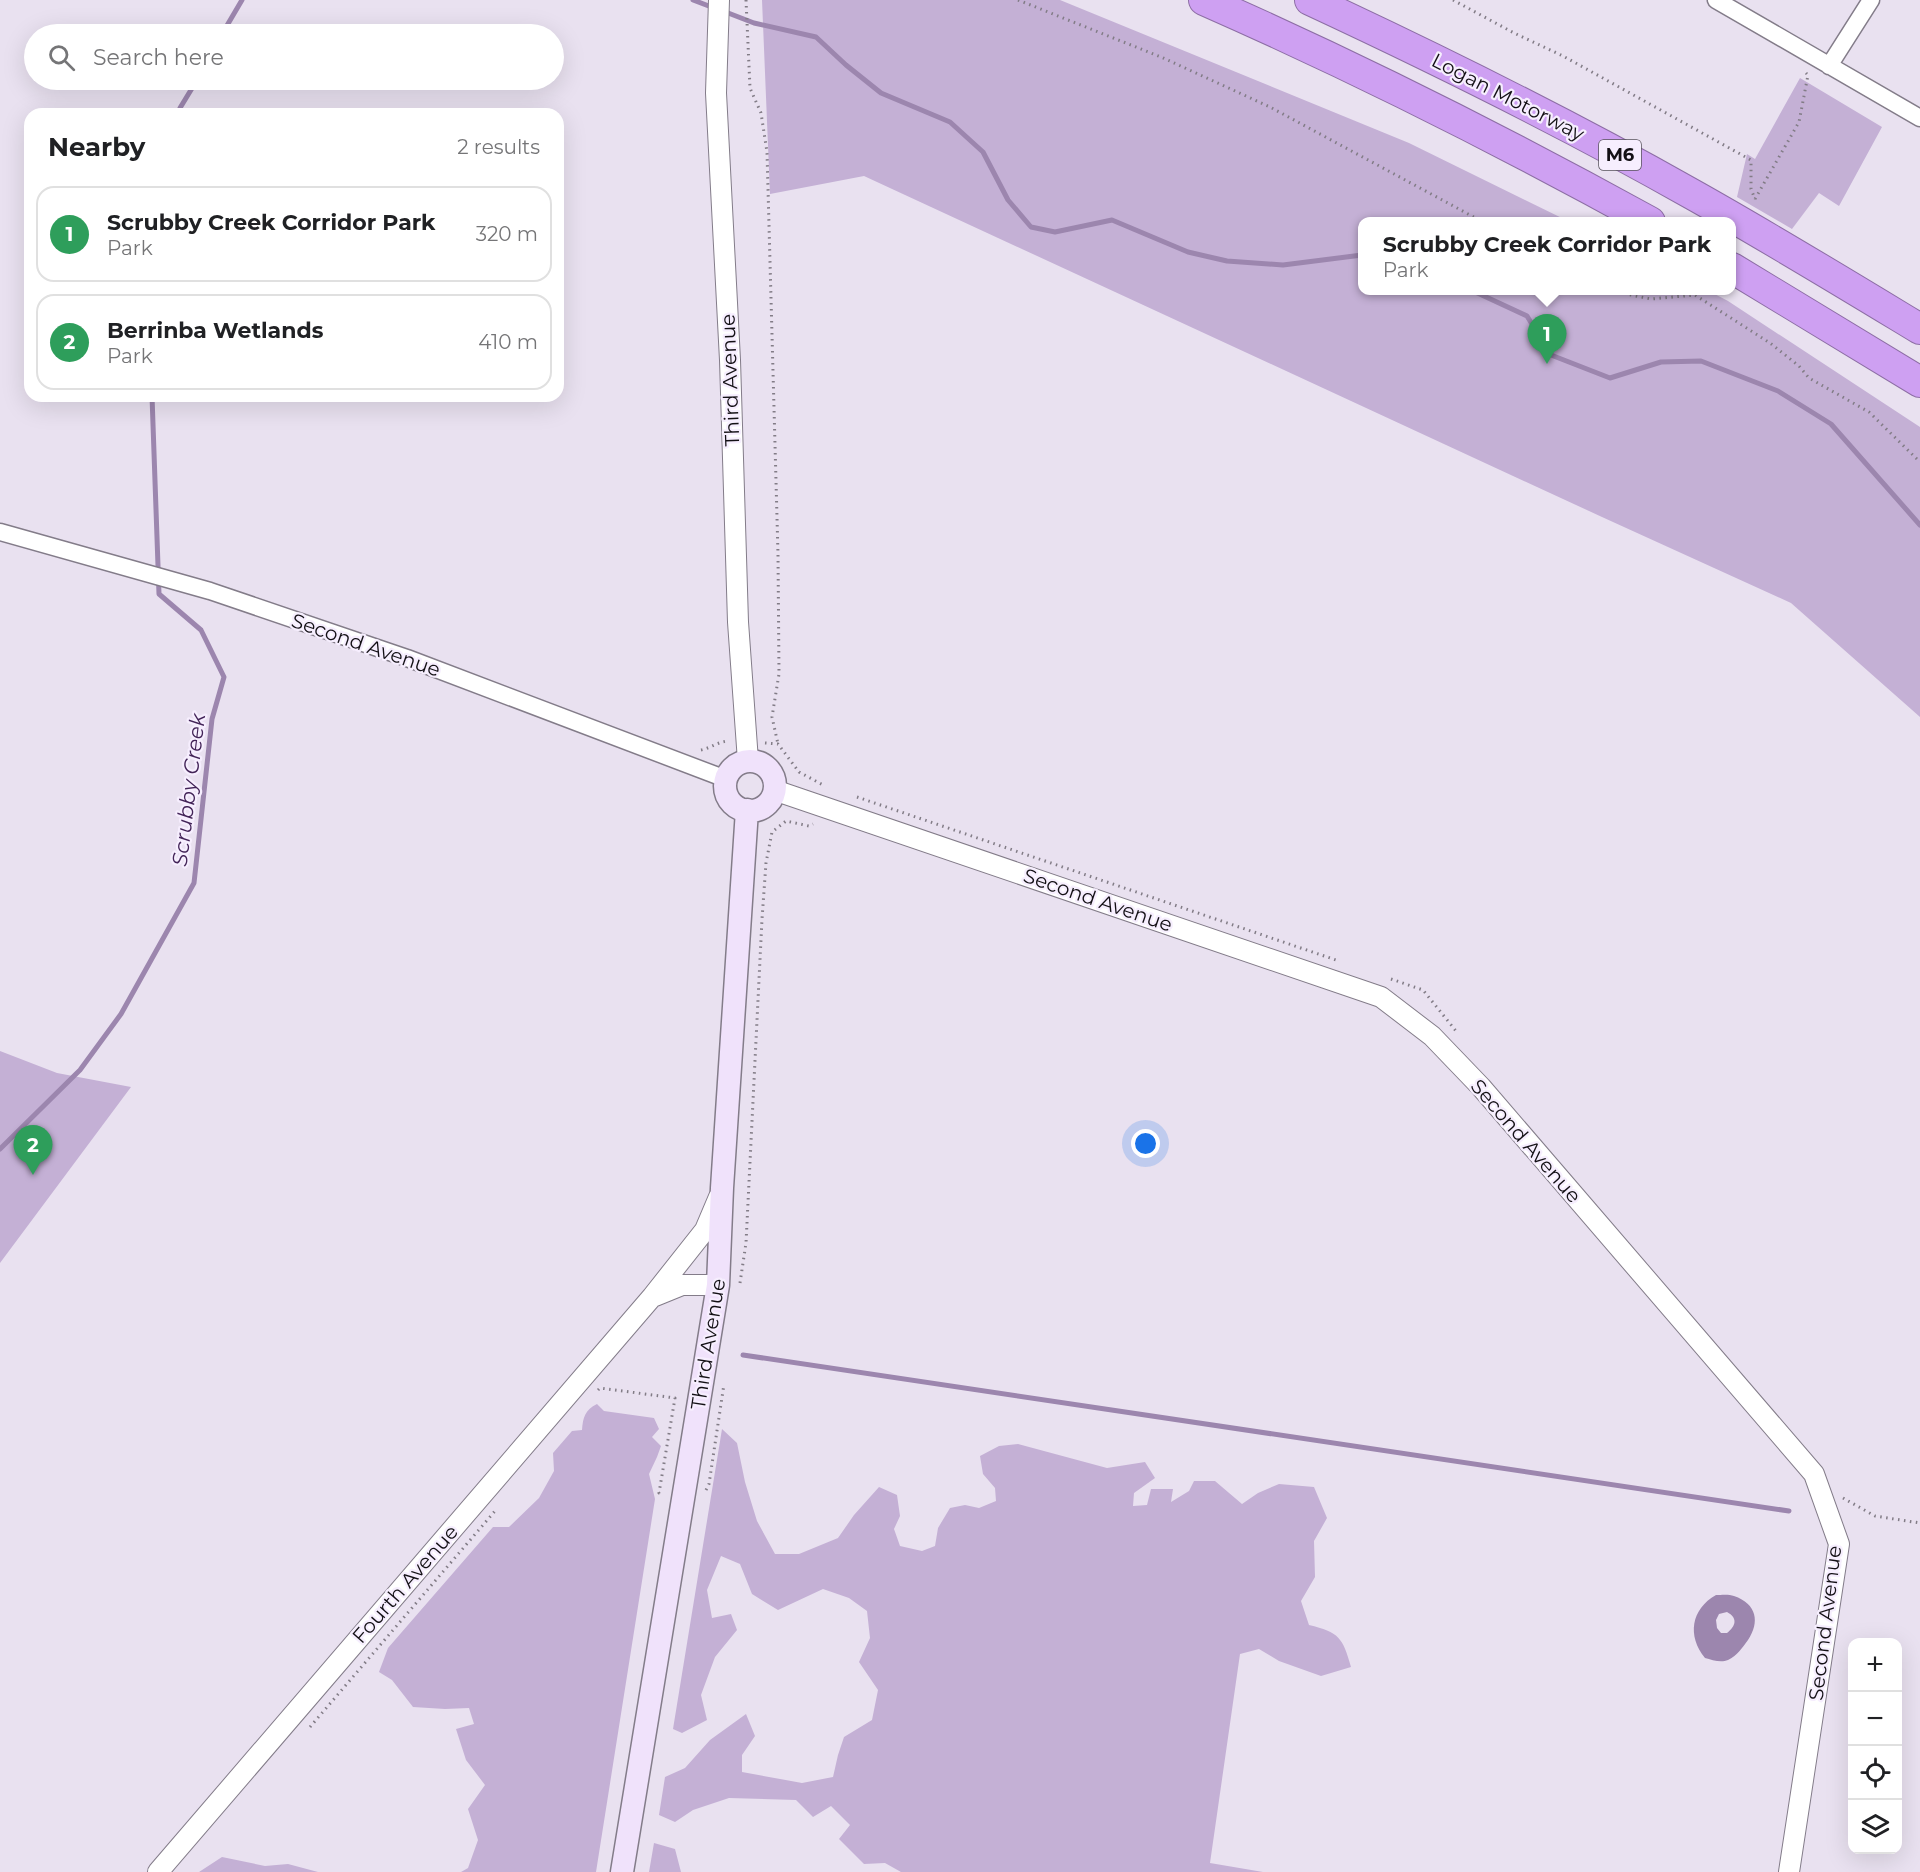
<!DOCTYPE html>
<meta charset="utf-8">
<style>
body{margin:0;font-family:Montserrat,sans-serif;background:#f2f2f2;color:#202124}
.controls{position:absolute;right:18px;bottom:18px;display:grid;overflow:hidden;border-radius:12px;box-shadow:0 6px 24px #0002}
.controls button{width:54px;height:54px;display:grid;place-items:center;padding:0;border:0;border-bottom:2px solid #e0e0e0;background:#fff;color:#202124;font:30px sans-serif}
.you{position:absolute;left:1146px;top:1144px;width:21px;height:21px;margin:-15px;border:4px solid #fff;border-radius:50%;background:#1a73e8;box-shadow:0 0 0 9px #1a73e833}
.badge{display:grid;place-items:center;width:39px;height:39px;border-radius:50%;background:#7c3aed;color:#fff;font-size:20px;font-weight:700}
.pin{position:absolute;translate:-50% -50px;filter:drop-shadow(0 2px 3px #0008)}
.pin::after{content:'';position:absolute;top:32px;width:21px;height:18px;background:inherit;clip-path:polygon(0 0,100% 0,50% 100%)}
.popup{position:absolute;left:1358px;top:217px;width:378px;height:78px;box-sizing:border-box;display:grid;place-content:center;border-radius:12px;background:#fff;filter:drop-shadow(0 2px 4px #0005);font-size:20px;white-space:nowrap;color:#757577}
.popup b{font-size:22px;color:#202124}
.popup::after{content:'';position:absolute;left:50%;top:100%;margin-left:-12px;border:12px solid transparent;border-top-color:#fff}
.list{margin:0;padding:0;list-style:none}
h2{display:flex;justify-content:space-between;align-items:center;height:78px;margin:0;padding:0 24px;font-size:26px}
h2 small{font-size:20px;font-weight:400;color:#757577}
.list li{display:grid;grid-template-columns:39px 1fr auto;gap:18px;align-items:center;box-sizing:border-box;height:96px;margin:0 12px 12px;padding:0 12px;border:2px solid #e0e0e0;border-radius:18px}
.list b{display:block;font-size:22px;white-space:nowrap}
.list p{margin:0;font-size:20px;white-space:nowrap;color:#757577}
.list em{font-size:20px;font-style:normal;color:#757577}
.icon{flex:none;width:33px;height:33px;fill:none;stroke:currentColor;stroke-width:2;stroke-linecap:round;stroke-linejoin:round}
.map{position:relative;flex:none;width:1920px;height:1872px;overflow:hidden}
.search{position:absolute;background:#fff;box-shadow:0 6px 24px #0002;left:24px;top:24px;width:540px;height:66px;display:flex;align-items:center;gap:15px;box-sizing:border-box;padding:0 21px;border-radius:33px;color:#757577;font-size:22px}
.panel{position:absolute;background:#fff;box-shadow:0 6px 24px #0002;left:24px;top:108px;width:540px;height:294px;border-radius:18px}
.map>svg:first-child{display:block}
.green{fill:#c4b0d5}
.water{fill:#9c86ae;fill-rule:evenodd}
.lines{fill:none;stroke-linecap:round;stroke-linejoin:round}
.stream{stroke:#9c86ae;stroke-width:5}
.minor-casing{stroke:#837c89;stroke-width:19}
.tertiary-casing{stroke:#837c89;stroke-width:22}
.secondary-casing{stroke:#837c89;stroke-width:25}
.motorway-casing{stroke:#8d6ea5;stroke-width:32}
.path{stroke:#827c86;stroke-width:3;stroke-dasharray:1.5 4.5;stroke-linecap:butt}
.minor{stroke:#fff;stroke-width:16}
.tertiary{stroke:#fff;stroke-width:20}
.secondary{stroke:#f0e2fb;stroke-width:22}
.motorway{stroke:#cea0f2;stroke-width:30}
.labels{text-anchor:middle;stroke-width:4.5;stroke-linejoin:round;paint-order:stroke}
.shield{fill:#f6eefe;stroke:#57535b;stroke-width:1.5}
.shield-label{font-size:18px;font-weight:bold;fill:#131015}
.street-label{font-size:20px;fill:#131015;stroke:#f6eefe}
.water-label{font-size:21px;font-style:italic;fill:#422357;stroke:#f6eefe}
</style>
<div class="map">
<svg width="1920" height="1872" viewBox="0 0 1920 1872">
<rect width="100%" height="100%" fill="#e9e1f0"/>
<path class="green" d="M 762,0 L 1060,0 L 1409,143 L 1568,221 L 1362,222 L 1362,290 L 1707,290 L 1728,301 L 1920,427 L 1920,717 L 1791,603 L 1602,517 L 864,176 L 770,194 Z
M 1800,78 L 1882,127 L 1839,206 L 1819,193 L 1792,229 L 1737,197 L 1747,154 L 1755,159 Z
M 0,1051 L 57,1073 L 131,1087 L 0,1263 Z
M 597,1404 L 604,1411 L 654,1418 L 659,1429 L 652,1437 L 661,1446 L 657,1457 L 649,1474 L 655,1499 L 596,1872 L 461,1872 L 468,1868 L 478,1840 L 468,1809 L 485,1785 L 466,1760 L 456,1729 L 474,1724 L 469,1708 L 445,1709 L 413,1707 L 392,1680 L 379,1672 L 388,1648 L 493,1527 L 509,1527 L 539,1498 L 554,1471 L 553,1453 L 572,1431 L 582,1430 C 583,1417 585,1410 597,1404 Z
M 722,1429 L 737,1443 L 745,1482 L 757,1521 L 775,1554 L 799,1554 L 838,1538 L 854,1515 L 879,1487 L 897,1495 L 900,1516 L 894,1529 L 900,1546 L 922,1551 L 935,1546 L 938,1528 L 950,1508 L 965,1505 L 979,1508 L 996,1501 L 995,1488 L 983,1474 L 980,1456 L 999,1446 L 1018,1444 L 1107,1468 L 1145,1462 L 1155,1478 L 1134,1493 L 1133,1506 L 1147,1505 L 1151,1489 L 1173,1489 L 1171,1502 L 1189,1491 L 1194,1481 L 1215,1481 L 1242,1504 L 1258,1493 L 1279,1484 L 1314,1487 L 1327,1518 L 1314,1541 L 1315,1577 L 1301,1601 L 1309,1625 C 1339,1632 1343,1638 1351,1667 L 1321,1676 L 1279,1661 L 1259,1649 L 1240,1654 L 1210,1863 L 1263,1872 L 901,1872 L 885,1863 L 864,1864 L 839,1839 L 850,1825 L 831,1806 L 813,1817 L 796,1800 L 729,1798 L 693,1810 L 675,1822 L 659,1815 L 665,1777 L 685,1768 L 710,1740 L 746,1714 L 755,1736 L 742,1755 L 742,1772 L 802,1783 L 833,1777 L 838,1755 L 844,1737 L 872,1720 L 878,1690 L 859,1662 L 870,1638 L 867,1611 L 849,1598 L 823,1589 L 778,1610 L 752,1594 L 740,1564 L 721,1556 L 707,1590 L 712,1618 L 731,1614 L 737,1630 L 715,1657 L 701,1695 L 707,1720 L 682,1733 L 673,1729 Z
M 654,1843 L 675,1849 L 681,1872 L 649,1872 Z
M 222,1857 L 265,1866 L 288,1864 L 318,1872 L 199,1872 Z"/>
<path class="water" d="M 1716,1595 C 1721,1595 1729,1594 1734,1596 C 1757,1604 1760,1622 1748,1640 C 1742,1648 1737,1656 1728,1660 C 1721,1663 1712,1660 1705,1658 C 1687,1636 1691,1609 1716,1595 ZM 1727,1612 C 1738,1618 1736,1626 1727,1633 L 1721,1633 L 1717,1628 L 1716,1620 L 1719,1614 Z"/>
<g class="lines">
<path class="stream" d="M 693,0 L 714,8
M 723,11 L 754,23 L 816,37 L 846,65 L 881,93 L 950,122 L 983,152 L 1008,200 L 1031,227 L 1055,232 L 1112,220 L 1188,252 L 1227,261 L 1283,265 L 1362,255
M 222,34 L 242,0
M 179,114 L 180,108 L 197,80
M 1471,290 L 1527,316 L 1551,355 L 1610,378 L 1661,362 L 1701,361 L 1778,391 L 1831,424 L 1920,525
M 0,1149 L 80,1070 L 121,1014 L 194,883 L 212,719 L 224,677 L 201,630 L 159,594 L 152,396
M 743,1355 L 1789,1511"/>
<g class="minor-casing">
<path id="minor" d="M 1716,0 L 1920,118
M 1829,66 L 1871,0
M 0,532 L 210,591 L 407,658 L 726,779"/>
</g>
<g class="tertiary-casing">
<path id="tertiary" d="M 719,0 L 716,93 L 730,360 L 738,622 L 748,761
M 774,790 L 1381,997 L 1432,1036 L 1481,1087 L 1814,1474 L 1839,1544 L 1789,1872
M 655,1296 L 682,1285 L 718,1285
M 158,1872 L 652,1297 L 705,1230 L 719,1197"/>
</g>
<g class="secondary-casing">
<path id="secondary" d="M725 786a25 25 0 1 1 50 0a25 25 0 1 1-50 0Z
M 622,1872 L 718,1285 L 722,1188 L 747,810"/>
</g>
<g class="motorway-casing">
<path id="motorway" d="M 1204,0 C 1356,67 1505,142 1650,222
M 1310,0 C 1439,60 1566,123 1690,193 C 1767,236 1844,283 1920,329
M 1732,268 L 1920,382"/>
</g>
<path class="path" d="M 746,0 L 750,88 L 761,113 L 767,152 L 778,554 L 779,674 L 772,717 L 778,744
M 1018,0 L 1161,57 L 1270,107 L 1483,222
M 1453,0 L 1514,33 L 1563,56 L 1751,160 L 1751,189 L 1755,199
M 1755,199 L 1799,122 L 1808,75 L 1806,73
M 1619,290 L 1626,294 L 1651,299 L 1695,295 L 1770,343 L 1799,366 L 1809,378 L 1869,412 L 1920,462
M 765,743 L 778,744 L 799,772 L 825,786
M 701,750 C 711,748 719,741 729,741
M 857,797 L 1339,961
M 1391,979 L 1423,990 L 1456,1031
M 740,1283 L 746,1243 L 762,919 L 766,863 L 772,832 L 786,821 L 809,826 L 813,824
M 598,1390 L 600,1388 L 675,1398 L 659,1493 L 663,1494
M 706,1490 L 709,1484 L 724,1384
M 1843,1498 L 1875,1516 L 1920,1523
M 310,1727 L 495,1511"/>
<use href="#minor" class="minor"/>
<use href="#tertiary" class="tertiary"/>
<use href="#secondary" class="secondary"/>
<use href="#motorway" class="motorway"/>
</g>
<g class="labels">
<rect class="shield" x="1599" y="140" width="42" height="30" rx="4.5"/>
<g class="shield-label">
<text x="1620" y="161">M6</text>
</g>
<g class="street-label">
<text transform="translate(1508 97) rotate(27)" y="7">Logan Motorway</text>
<text transform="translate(730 380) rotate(-92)" y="7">Third Avenue</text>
<text transform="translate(366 645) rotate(19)" y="7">Second Avenue</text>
<text transform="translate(1098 900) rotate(19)" y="7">Second Avenue</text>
<text transform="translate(1526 1141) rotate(49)" y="7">Second Avenue</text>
<text transform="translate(708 1344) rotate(-81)" y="7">Third Avenue</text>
<text transform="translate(405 1584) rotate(-49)" y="7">Fourth Avenue</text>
<text transform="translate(1825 1623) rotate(-83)" y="7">Second Avenue</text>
</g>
<g class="water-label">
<text transform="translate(189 790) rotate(-83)" y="7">Scrubby Creek</text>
</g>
</g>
</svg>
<div class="controls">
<button>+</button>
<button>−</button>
<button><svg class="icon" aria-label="locate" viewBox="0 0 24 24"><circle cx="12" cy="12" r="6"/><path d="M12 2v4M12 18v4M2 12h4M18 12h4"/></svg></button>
<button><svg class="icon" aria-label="layers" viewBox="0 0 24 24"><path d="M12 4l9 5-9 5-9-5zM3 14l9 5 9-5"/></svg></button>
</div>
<div class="you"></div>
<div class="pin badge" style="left:1547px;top:364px;background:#2e9e5b">1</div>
<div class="popup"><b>Scrubby Creek Corridor Park</b>Park</div>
<div class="pin badge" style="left:33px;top:1175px;background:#2e9e5b">2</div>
<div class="search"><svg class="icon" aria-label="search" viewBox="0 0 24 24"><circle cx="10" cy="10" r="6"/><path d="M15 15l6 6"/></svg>Search here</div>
<section class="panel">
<h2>Nearby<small>2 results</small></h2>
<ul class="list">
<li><span class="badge" style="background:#2e9e5b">1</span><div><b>Scrubby Creek Corridor Park</b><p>Park</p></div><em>320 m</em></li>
<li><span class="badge" style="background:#2e9e5b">2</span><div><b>Berrinba Wetlands</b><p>Park</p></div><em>410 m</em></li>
</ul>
</section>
</div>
